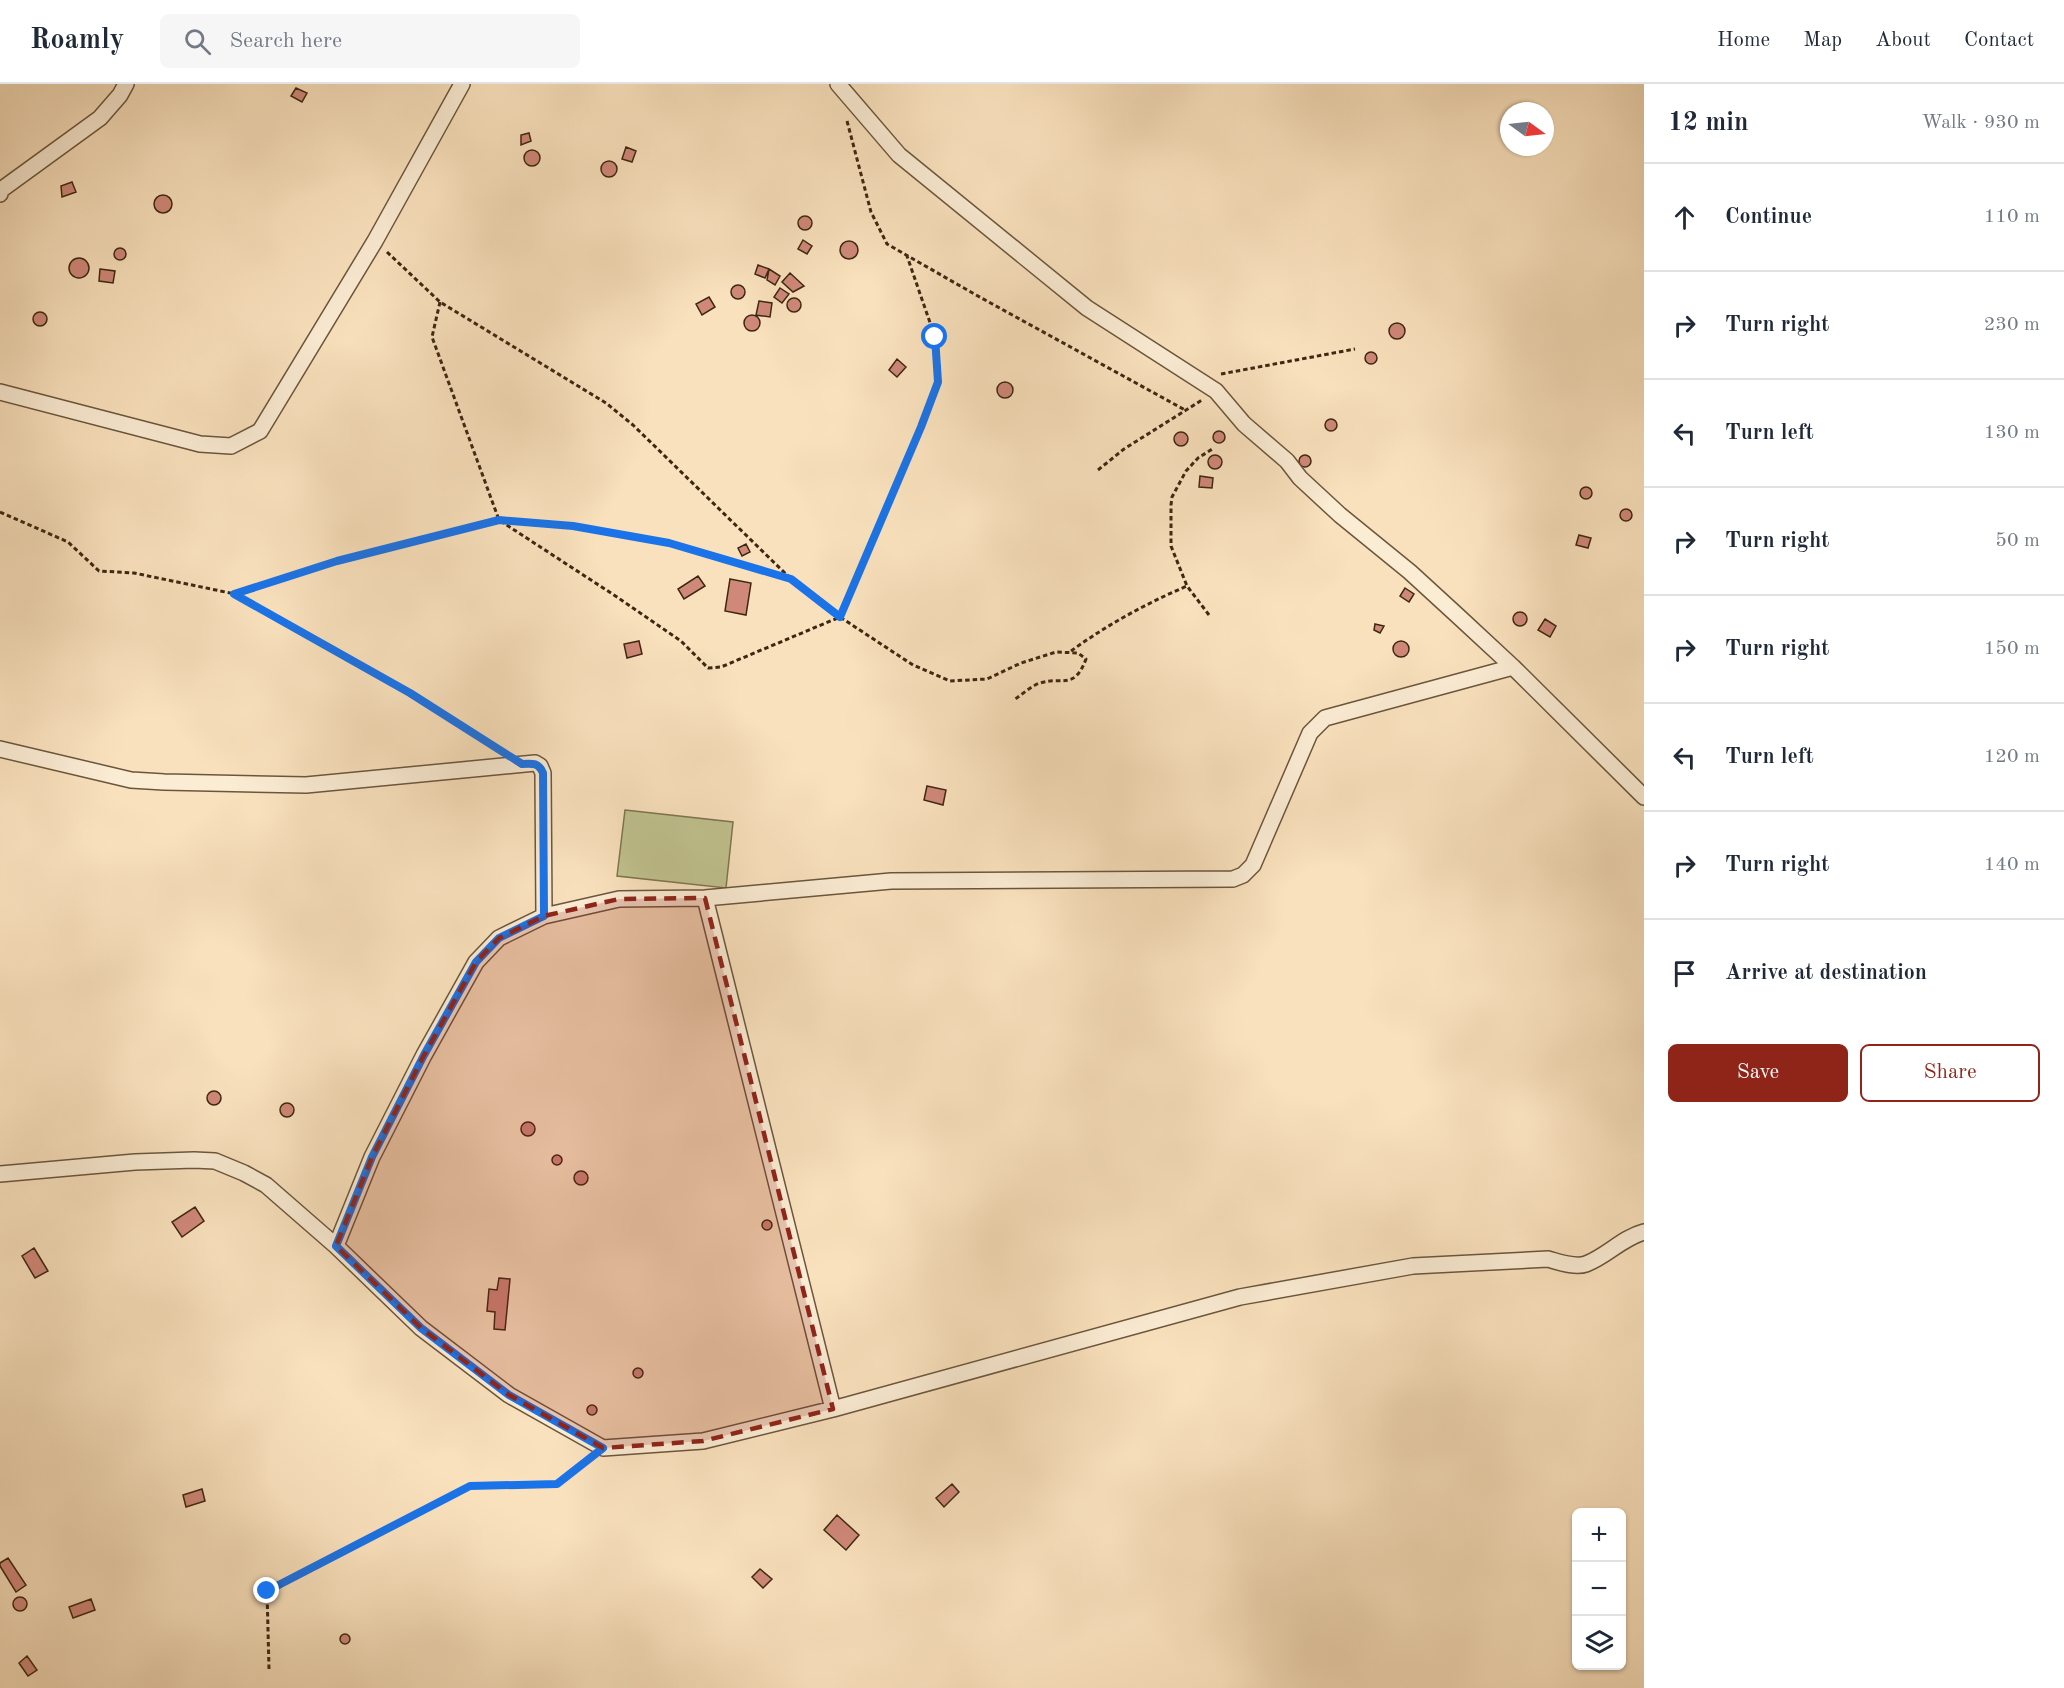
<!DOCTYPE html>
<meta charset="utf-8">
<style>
body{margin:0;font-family:"Old Standard TT",serif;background:#f6f6f7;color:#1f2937}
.controls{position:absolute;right:18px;bottom:18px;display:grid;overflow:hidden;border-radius:9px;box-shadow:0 2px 4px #0004}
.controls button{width:54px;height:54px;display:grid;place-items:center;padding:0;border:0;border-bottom:2px solid #e0e1e3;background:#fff;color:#1f2937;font:30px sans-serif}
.compass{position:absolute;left:1500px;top:18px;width:54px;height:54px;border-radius:50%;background:#fff;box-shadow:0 2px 4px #0004;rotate:105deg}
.stop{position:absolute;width:18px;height:18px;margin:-14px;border:4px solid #1a73e8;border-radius:50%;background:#fff}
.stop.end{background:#1a73e8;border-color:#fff;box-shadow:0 2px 6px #0008}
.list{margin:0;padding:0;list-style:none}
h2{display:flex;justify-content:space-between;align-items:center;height:78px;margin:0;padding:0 24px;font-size:26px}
h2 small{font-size:20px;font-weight:400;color:#747a83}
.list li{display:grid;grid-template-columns:39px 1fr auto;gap:18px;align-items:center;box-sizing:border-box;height:108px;padding:0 24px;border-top:2px solid #e0e1e3}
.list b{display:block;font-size:22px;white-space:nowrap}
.list em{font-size:20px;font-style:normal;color:#747a83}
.actions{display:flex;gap:12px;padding:18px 24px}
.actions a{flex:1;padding:14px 0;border:2px solid #8f2418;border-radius:9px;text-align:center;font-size:21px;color:#8f2418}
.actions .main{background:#8f2418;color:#fff}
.icon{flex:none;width:33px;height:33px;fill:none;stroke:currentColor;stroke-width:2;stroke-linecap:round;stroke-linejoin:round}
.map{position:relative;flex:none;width:1644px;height:1604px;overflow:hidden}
header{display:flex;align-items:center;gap:36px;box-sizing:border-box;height:84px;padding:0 30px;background:#fff;border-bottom:2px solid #e0e1e3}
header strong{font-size:28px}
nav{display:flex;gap:33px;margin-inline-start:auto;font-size:21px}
.search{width:420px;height:54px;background:#f6f6f7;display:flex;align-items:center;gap:15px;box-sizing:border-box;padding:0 21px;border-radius:9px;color:#747a83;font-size:22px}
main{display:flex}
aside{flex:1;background:#fff}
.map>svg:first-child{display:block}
.green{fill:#c0c28f;stroke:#7e7550;stroke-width:1.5}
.building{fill:#d08879;stroke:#3c2811;stroke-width:1.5}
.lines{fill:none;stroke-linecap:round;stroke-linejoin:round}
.minor-casing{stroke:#6b563c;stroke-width:18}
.path{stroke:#3c2811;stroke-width:3;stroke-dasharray:4.5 3;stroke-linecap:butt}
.minor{stroke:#fbecd4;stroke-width:15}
.route{stroke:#1a73e8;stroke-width:8}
.marked{fill:#8f2418;fill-opacity:0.2;stroke:#8f2418;stroke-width:4.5;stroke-dasharray:12 8;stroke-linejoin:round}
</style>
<header>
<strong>Roamly</strong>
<div class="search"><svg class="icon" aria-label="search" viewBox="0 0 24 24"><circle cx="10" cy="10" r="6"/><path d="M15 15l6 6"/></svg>Search here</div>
<nav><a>Home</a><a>Map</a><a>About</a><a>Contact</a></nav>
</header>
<main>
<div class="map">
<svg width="1644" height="1604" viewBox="0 0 1644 1604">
<rect width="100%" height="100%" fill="#f9e1bd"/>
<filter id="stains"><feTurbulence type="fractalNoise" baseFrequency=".00333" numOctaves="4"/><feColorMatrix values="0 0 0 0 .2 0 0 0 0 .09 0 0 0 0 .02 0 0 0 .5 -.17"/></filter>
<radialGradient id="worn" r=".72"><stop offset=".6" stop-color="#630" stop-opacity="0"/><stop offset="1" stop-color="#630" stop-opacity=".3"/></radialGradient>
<path class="green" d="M 625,726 L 733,738 L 726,804 L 617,792 Z"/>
<path class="building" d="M 296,4 L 307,9 L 302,18 L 291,12 Z
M 529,49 L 531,57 L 521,61 L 521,51 Z
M 626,63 L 636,67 L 632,78 L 622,75 Z
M524 74a8 8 0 1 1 16 0a8 8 0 1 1-16 0Z
M601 85a8 8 0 1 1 16 0a8 8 0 1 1-16 0Z
M 72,98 L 76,108 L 62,113 L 61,102 Z
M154 120a9 9 0 1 1 18 0a9 9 0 1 1-18 0Z
M798 139a7 7 0 1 1 14 0a7 7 0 1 1-14 0Z
M 803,156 L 812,162 L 807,170 L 798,165 Z
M840 166a9 9 0 1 1 18 0a9 9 0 1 1-18 0Z
M114 170a6 6 0 1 1 12 0a6 6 0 1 1-12 0Z
M69 184a10 10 0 1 1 20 0a10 10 0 1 1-20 0Z
M 758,181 L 769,185 L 765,194 L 755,190 Z
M 100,185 L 115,187 L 113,199 L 99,197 Z
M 769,185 L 780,192 L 775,201 L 767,196 Z
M 790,189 L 804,202 L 793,208 L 782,198 Z
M731 208a7 7 0 1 1 14 0a7 7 0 1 1-14 0Z
M 780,204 L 789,210 L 782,219 L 774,213 Z
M 709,213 L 715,223 L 702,231 L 696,220 Z
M787 221a7 7 0 1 1 14 0a7 7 0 1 1-14 0Z
M 759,217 L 772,219 L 770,233 L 756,231 Z
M33 235a7 7 0 1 1 14 0a7 7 0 1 1-14 0Z
M744 239a8 8 0 1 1 16 0a8 8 0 1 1-16 0Z
M1389 247a8 8 0 1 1 16 0a8 8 0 1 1-16 0Z
M1365 274a6 6 0 1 1 12 0a6 6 0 1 1-12 0Z
M 897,275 L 906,283 L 897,293 L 889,286 Z
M997 306a8 8 0 1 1 16 0a8 8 0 1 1-16 0Z
M1325 341a6 6 0 1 1 12 0a6 6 0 1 1-12 0Z
M1213 353a6 6 0 1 1 12 0a6 6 0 1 1-12 0Z
M1174 355a7 7 0 1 1 14 0a7 7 0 1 1-14 0Z
M1208 378a7 7 0 1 1 14 0a7 7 0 1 1-14 0Z
M1299 377a6 6 0 1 1 12 0a6 6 0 1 1-12 0Z
M 1200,392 L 1213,394 L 1212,404 L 1199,403 Z
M1580 409a6 6 0 1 1 12 0a6 6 0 1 1-12 0Z
M1620 431a6 6 0 1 1 12 0a6 6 0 1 1-12 0Z
M 1579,451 L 1591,454 L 1588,464 L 1576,461 Z
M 746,460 L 750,468 L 742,472 L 738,464 Z
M 698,492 L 705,502 L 684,515 L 678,505 Z
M 730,495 L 751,499 L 746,531 L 725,527 Z
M 1405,504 L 1414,510 L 1409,518 L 1400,512 Z
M1513 535a7 7 0 1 1 14 0a7 7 0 1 1-14 0Z
M 1545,535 L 1556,542 L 1550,553 L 1538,546 Z
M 1375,540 L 1384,542 L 1380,549 L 1374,546 Z
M1393 565a8 8 0 1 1 16 0a8 8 0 1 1-16 0Z
M 639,557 L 642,570 L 627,574 L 624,560 Z
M 927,702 L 946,706 L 943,721 L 924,716 Z
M207 1014a7 7 0 1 1 14 0a7 7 0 1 1-14 0Z
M280 1026a7 7 0 1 1 14 0a7 7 0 1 1-14 0Z
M521 1045a7 7 0 1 1 14 0a7 7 0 1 1-14 0Z
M552 1076a5 5 0 1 1 10 0a5 5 0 1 1-10 0Z
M574 1094a7 7 0 1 1 14 0a7 7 0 1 1-14 0Z
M 195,1123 L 204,1137 L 182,1153 L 172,1138 Z
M762 1141a5 5 0 1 1 10 0a5 5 0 1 1-10 0Z
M 34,1164 L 48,1187 L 35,1194 L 22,1172 Z
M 499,1194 L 510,1195 L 505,1246 L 494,1245 L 495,1228 L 487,1227 L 489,1205 L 497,1206 Z
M633 1289a5 5 0 1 1 10 0a5 5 0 1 1-10 0Z
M587 1326a5 5 0 1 1 10 0a5 5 0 1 1-10 0Z
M 952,1400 L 959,1408 L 944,1423 L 936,1414 Z
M 202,1405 L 205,1417 L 186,1423 L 183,1411 Z
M 837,1431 L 859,1451 L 846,1466 L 824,1446 Z
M 8,1474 L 26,1501 L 16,1508 L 0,1482 L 0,1479 Z
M 760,1485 L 772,1495 L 763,1504 L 752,1493 Z
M13 1520a7 7 0 1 1 14 0a7 7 0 1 1-14 0Z
M 91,1515 L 95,1526 L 73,1534 L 69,1523 Z
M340 1555a5 5 0 1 1 10 0a5 5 0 1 1-10 0Z
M 27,1572 L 37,1586 L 28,1592 L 19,1579 Z"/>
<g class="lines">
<g class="minor-casing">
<path id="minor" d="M 838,0 L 899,71 L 1087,224 L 1216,307 L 1244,340 L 1287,377 L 1300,394 L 1340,431 L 1410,488 L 1458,532 L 1513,583 L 1644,713
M 0,110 L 1,106 L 100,34 L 120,11 L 126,0
M 0,308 L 200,360 L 231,362 L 260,347 L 375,157 L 462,0
M 0,665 L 131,696 L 164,698 L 306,701 L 535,679 L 540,682 L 543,689 L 544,832
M 705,814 L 833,1325
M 0,1090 L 135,1078 L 194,1076 L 215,1077 L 244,1089 L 266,1101 L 336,1162 L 421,1244 L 509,1311 L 603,1364 L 703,1357 L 833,1325 L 1240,1213 L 1413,1182 L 1548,1175 C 1559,1178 1575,1184 1586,1180 C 1607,1172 1622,1154 1644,1148
M 336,1162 L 372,1073 L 424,971 L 476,878 L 499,854 L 544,832 L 619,815 L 705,814 L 891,797 L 1233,795 L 1243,791 L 1253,781 L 1310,649 L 1325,634 L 1513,583"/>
</g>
<path class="path" d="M 847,37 L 871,128 L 887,160 L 976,211 L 1185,326
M 387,168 L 440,218 L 606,319 L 633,341 L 791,495 L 840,533 L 913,581 L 950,597 L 987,595 L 1021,579 L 1056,568 L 1078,569 L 1086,575 C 1074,607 1062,592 1040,599 C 1031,602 1023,610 1015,615
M 440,218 L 432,253 L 499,436 L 617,513 L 681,557 L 708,584 L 721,583 L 840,533 L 921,343 L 938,298 L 935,253 L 907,172
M 1221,290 L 1355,265
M 1098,386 L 1124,365 L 1202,316
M 0,428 L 68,458 L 99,487 L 134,489 L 235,510 L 409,609 L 500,666
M 235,510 L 337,477 L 499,436 L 573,442 L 669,459 L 789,495
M 1209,531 L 1187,502 L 1171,462 L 1171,421 L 1172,413 L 1186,387 L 1198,374 L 1214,364
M 1071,567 C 1107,541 1145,520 1187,502
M 269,1585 L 267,1507 L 470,1402 L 557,1400 L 590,1374"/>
<use href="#minor" class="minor"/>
</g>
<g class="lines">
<path class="route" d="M 267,1507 L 470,1402 L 557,1400 L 603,1364 L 509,1311 L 421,1244 L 336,1162 L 372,1073 L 424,971 L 476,878 L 499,854 L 544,832 L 543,689 C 539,679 533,679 522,680 L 410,609 L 234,510 L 337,477 L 499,436 L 573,442 L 669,459 L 791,495 L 840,533 L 921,343 L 938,298 L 935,253"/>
</g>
<path class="marked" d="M 705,814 L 833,1325 L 703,1357 L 603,1364 L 509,1311 L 421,1244 L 336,1162 L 372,1073 L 424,971 L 476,878 L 499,854 L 544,832 L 619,815 Z"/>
<rect width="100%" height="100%" filter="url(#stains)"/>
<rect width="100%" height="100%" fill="url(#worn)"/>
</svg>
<div class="controls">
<button>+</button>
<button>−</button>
<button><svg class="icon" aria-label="layers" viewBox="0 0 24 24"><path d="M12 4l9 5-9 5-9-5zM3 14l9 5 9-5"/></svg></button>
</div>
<svg class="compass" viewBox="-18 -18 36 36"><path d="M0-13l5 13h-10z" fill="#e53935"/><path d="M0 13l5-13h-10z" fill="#747a83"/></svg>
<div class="stop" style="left:935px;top:253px"></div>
<div class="stop end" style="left:267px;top:1507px"></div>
</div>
<aside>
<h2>12 min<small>Walk · 930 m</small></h2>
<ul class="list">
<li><svg class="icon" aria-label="ahead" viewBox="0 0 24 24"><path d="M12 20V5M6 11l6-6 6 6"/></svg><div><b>Continue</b></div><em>110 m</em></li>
<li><svg class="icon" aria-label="right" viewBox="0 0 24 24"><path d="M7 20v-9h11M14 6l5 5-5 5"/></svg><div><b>Turn right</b></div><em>230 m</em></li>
<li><svg class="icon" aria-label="left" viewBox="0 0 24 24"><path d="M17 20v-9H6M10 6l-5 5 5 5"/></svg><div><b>Turn left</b></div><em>130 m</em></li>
<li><svg class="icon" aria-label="right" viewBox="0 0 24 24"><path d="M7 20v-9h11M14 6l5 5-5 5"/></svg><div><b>Turn right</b></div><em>50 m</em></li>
<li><svg class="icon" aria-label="right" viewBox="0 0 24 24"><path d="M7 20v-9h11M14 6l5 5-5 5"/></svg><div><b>Turn right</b></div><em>150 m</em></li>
<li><svg class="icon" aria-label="left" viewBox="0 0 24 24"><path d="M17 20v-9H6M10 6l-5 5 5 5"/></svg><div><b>Turn left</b></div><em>120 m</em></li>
<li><svg class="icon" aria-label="right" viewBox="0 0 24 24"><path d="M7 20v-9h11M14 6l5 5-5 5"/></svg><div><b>Turn right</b></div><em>140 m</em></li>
<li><svg class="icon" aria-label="arrive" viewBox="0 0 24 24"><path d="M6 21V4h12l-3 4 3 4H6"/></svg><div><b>Arrive at destination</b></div></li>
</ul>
<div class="actions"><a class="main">Save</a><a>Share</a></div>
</aside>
</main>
